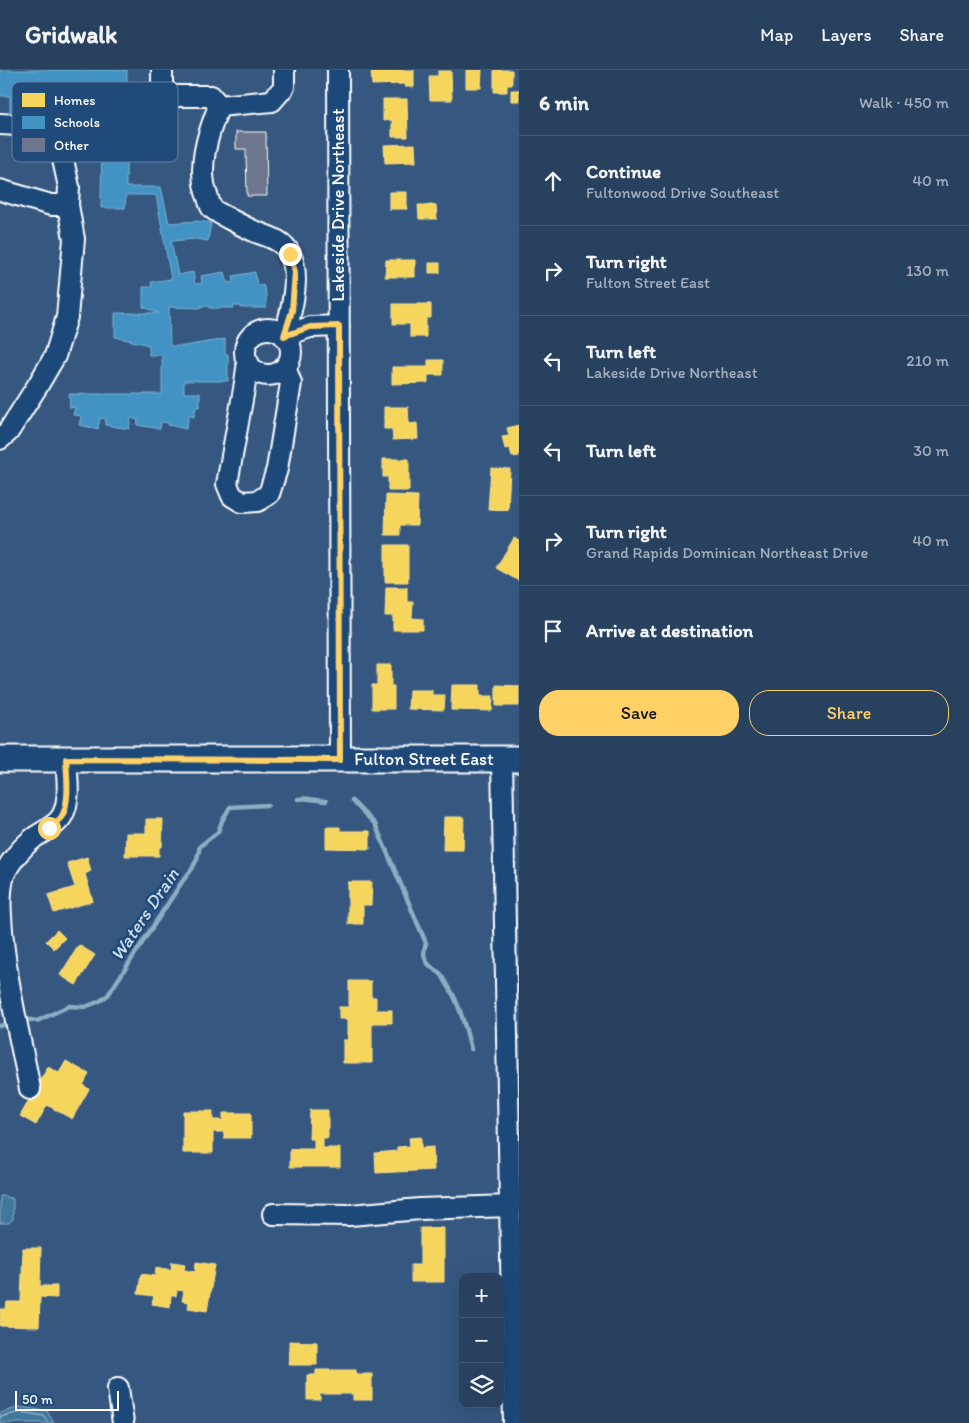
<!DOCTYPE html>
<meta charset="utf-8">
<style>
body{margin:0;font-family:Itim,sans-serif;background:#344c68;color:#f1f3f6}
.controls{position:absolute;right:15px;bottom:15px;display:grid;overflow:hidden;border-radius:10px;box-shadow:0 5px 20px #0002}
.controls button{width:45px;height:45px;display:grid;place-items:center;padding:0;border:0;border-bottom:1px solid #445a74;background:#28415f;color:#f1f3f6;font:25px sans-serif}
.scale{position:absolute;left:15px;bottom:12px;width:104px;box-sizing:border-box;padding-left:5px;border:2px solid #fff;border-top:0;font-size:14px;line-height:18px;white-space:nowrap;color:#fff;-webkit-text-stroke:4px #1f4a7a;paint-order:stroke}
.stop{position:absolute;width:15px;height:15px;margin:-11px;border:4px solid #ffd166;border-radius:50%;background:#fff}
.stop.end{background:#ffd166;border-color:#fff;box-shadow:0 1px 5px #0008}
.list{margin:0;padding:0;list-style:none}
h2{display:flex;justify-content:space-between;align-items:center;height:65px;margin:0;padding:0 20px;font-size:21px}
h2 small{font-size:16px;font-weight:400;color:#a5afbd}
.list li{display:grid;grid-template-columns:32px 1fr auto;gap:15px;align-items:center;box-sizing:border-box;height:90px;padding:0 20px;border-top:1px solid #445a74}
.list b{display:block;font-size:19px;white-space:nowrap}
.list p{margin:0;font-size:16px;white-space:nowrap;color:#a5afbd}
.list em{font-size:16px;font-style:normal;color:#a5afbd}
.actions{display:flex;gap:10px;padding:15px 20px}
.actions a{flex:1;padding:11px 0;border:1px solid #ffd166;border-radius:20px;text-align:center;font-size:18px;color:#ffd166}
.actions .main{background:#ffd166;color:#111}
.icon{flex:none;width:28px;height:28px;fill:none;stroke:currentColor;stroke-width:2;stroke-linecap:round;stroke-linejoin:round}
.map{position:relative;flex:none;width:519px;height:1353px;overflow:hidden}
header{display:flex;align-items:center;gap:30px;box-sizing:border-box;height:70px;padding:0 25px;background:#28415f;border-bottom:1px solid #445a74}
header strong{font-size:24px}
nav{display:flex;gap:28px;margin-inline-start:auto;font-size:18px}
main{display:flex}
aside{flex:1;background:#28415f}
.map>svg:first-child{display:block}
.water{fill:#40789b;stroke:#8caec3}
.homes{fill:#f6d55c;stroke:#f9e28d}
.schools{fill:#4393c3;stroke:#7bb3d5}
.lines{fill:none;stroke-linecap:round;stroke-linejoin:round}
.shore{stroke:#b3c9d7;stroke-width:1}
.stream{stroke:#8caec3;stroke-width:4.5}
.building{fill:#6d768c;stroke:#fff}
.minor-casing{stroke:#fff;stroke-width:24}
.major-casing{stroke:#fff;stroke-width:29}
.minor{stroke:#1f4a7a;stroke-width:20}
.major{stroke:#1f4a7a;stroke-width:25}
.route{stroke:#ffd166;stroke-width:6}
.labels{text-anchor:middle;stroke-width:5;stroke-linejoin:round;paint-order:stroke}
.street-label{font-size:18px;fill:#fff;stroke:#1f4a7a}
.water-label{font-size:19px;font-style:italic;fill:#cfdde6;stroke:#1f4a7a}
.key{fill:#1f4a7a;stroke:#6280a2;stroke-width:1}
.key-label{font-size:14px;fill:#fff}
</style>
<header>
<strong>Gridwalk</strong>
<nav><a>Map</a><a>Layers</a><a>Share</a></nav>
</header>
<main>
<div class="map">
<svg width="519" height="1353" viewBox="0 0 519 1353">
<rect width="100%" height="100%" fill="#36577f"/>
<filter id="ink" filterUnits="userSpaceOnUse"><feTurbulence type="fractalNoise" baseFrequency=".02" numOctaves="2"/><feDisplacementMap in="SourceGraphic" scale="10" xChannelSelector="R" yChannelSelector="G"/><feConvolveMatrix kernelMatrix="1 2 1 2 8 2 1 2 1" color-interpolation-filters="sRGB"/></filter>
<g filter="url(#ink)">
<path class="water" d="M 0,1126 L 4,1126 L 13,1129 L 13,1149 L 9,1153 L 0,1153 Z
M 20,1337 L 47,1341 L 54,1353 L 0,1353 L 0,1343 Z"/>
<path class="homes" d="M 371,0 L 414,0 L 414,17 L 405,17 L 405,14 L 372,15 Z
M 466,0 L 482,0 L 481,18 L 466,18 Z
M 494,0 L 512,0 L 512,15 L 507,15 L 507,22 L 494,22 Z
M 438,1 L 451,1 L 452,30 L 430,30 L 429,6 L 438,6 Z
M 511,20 L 519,20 L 519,31 L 511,31 Z
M 383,29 L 407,29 L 408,67 L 392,67 L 392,50 L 383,51 Z
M 415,74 L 416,92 L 385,93 L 384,75 Z
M 389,122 L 407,122 L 407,139 L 389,139 Z
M 418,135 L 436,135 L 437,149 L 419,149 Z
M 386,190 L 415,190 L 415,207 L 385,207 Z
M 429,193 L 440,193 L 440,203 L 429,203 Z
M 393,234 L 431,234 L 431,248 L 426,248 L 426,267 L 410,267 L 410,254 L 393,254 Z
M 428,290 L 443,290 L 443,305 L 428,305 L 428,313 L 392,314 L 392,297 L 428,297 Z
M 384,337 L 408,337 L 409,354 L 417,353 L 418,369 L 393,370 L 392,359 L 384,359 Z
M 519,355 L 519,386 L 512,387 L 510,378 L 505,379 L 502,367 L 509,366 L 507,358 Z
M 383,389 L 409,389 L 409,421 L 388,421 L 388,407 L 383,407 Z
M 491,398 L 510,399 L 508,440 L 488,439 Z
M 386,425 L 418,426 L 417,455 L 400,455 L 400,465 L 385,465 Z
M 514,468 L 519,471 L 519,511 L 496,498 Z
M 385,475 L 408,475 L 408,512 L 385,512 Z
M 386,517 L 407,517 L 407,532 L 413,532 L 412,548 L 423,549 L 423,560 L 393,560 L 393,546 L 385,546 Z
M 377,595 L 391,595 L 391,616 L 394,616 L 394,639 L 372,639 L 372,615 L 377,615 Z
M 452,615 L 480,615 L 480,626 L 493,626 L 492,641 L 451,640 Z
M 496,615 L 519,616 L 519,636 L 496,636 Z
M 409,620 L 432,620 L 432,625 L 445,625 L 444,640 L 408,639 Z
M 444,747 L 464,747 L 463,780 L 443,780 Z
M 146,749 L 163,749 L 162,777 L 159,777 L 159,786 L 125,786 L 126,763 L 146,763 Z
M 326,757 L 340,757 L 340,761 L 370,761 L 370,779 L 326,778 Z
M 87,787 L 91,801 L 85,804 L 93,831 L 54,843 L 48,825 L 75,817 L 67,793 Z
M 348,812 L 372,812 L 371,835 L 363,835 L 363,854 L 348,854 Z
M 57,860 L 65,868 L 54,879 L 46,871 Z
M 79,875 L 95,885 L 76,915 L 60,905 Z
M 349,911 L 371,911 L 371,927 L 376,927 L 376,940 L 392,940 L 392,953 L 372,953 L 372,993 L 343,993 L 343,970 L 348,970 L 348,949 L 339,949 L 339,937 L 349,937 Z
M 66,991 L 89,1004 L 83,1015 L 89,1019 L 72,1049 L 47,1035 L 36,1055 L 20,1046 L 48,997 L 59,1003 Z
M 310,1040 L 328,1040 L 328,1068 L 323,1068 L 323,1078 L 340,1078 L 340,1097 L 290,1097 L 290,1079 L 314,1079 L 314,1069 L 309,1069 Z
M 183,1041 L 213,1041 L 213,1050 L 223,1050 L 223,1043 L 251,1043 L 251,1068 L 224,1068 L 224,1062 L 213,1062 L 213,1083 L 183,1083 Z
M 421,1067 L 421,1078 L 433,1077 L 434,1100 L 376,1103 L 375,1083 L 397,1081 L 397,1077 L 410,1076 L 409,1068 Z
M 420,1158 L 444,1158 L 444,1212 L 411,1212 L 411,1195 L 420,1195 Z
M 23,1178 L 41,1178 L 40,1216 L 57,1216 L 57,1228 L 40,1227 L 39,1257 L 0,1256 L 0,1239 L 6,1239 L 7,1232 L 21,1232 Z
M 172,1192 L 185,1194 L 184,1200 L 195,1202 L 196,1192 L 215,1195 L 207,1241 L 188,1238 L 189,1232 L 182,1231 L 184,1221 L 177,1220 L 176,1226 L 171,1225 L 170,1237 L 152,1234 L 154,1226 L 138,1224 L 141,1204 L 155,1206 L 156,1197 L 171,1200 Z
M 289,1271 L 317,1272 L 317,1295 L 289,1295 Z
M 316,1300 L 356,1300 L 356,1304 L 372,1304 L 372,1330 L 353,1330 L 353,1324 L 320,1324 L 320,1330 L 307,1330 L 307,1305 L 316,1305 Z"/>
<path class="schools" d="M 0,0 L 127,0 L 126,117 L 161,117 L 169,153 L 197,151 L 211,153 L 208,171 L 196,169 L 171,171 L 178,205 L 193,202 L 195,214 L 202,213 L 201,206 L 225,202 L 228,213 L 234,212 L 233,206 L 255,202 L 257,216 L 263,215 L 266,224 L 266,238 L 241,238 L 241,236 L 234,236 L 234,238 L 209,238 L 209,236 L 201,236 L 201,238 L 169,237 L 170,276 L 184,276 L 225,269 L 225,284 L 228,284 L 228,311 L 184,311 L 184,323 L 200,323 L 200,337 L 196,337 L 194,347 L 189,346 L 186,359 L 168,355 L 169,353 L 161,352 L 160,359 L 137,355 L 138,350 L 131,348 L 129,359 L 105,355 L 106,349 L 100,348 L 98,359 L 79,355 L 81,346 L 73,345 L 75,337 L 70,338 L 69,324 L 162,324 L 162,285 L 149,285 L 149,275 L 115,267 L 115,243 L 159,243 L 143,237 L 143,217 L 152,217 L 151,212 L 171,209 L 156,125 L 126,125 L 125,138 L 101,138 L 102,35 L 91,35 L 91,26 L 26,26 L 26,47 L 10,47 L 10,26 L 0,26 Z"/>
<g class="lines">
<path class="shore" d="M 0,1347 L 21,1342 L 44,1346 L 48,1353"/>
<path class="stream" d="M 298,729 C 308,727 315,731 326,731
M 352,731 L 375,754 L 426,873 C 422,885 424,892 435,900 C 436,900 440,903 441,904 C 443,906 445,911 447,914 C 460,934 465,957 471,979
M 25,949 L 37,951 L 69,936 L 85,937 L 100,931 L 108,925 L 182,812 L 192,799 L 197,789 L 200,776 L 218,762 L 222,751 L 230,737 L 268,735
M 0,956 L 6,954"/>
</g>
<path class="building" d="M 236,62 L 266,62 L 267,126 L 247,126 L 246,79 L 236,79 Z"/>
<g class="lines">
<g class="minor-casing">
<path id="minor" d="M 162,0 L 162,15 L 169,26 L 211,26 L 219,36 C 208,63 196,99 208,128 C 209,131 210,136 212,138 C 216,143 249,159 256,162 C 269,167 283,170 290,184 C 301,205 291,244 284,266
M 338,0 L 340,690
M 219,36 L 272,31 L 284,17 L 284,0
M 0,54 L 18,55 L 49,58 L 59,71 L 69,117 L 68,135 L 51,135 L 0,120
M245 282a23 23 0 1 1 46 0a23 23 0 1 1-46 0Z
M 284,266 L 310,257 L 339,256
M 248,292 L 244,319 L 227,414 L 232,426 L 242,432 L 258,431 L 269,424 L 277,399 L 291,313 L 285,297
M 0,369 L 8,362 L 38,315 L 55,286 L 67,247 L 74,169 L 68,135
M 502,689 L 514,1353
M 30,1019 C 19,962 4,904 1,846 C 0,832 0,818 4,805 C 10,791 23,776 35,767 C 44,761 57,755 62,746 C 71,730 67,707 66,689
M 273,1144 L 350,1145 L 420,1139 L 510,1136
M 118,1318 L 123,1353"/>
</g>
<g class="major-casing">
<path id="major" d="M 0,689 L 519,689"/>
</g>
<use href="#minor" class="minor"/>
<use href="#major" class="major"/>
</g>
</g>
<g class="lines" filter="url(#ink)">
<path class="route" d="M 49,758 C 53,754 59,751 62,746 C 70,732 67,706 66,689 L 340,690 L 339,256 L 310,257 L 284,266 L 292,241 L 295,202 L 290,184"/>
</g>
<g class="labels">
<g class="street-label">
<text transform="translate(338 135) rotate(-90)" y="6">Lakeside Drive Northeast</text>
<text x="424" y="695">Fulton Street East</text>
</g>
<g class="water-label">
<text transform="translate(144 844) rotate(-56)" y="7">Waters Drain</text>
</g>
</g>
<rect x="12" y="12" width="166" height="80" rx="8" class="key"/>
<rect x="22" y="23" width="23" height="14" fill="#f6d55c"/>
<rect x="22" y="46" width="23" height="13" fill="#4393c3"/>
<rect x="22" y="68" width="23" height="14" fill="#6d768c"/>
<g class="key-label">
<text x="54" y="35">Homes</text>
<text x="54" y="57">Schools</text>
<text x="54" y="80">Other</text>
</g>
</svg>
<div class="controls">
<button>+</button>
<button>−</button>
<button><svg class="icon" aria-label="layers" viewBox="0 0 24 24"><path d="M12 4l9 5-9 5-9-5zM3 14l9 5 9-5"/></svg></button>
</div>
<div class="scale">50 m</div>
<div class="stop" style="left:49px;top:758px"></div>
<div class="stop end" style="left:290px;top:184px"></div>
</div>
<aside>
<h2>6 min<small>Walk · 450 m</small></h2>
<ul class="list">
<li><svg class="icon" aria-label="ahead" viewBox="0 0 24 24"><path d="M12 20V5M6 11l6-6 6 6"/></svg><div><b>Continue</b><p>Fultonwood Drive Southeast</p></div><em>40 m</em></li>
<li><svg class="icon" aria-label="right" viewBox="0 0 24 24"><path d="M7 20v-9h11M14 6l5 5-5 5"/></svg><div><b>Turn right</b><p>Fulton Street East</p></div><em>130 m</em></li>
<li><svg class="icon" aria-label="left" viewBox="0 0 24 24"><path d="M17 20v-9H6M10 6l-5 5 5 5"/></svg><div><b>Turn left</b><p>Lakeside Drive Northeast</p></div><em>210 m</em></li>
<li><svg class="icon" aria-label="left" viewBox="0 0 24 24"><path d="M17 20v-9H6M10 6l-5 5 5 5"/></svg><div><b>Turn left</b></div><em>30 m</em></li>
<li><svg class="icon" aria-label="right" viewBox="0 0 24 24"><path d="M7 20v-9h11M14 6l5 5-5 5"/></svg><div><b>Turn right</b><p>Grand Rapids Dominican Northeast Drive</p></div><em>40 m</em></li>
<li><svg class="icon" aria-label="arrive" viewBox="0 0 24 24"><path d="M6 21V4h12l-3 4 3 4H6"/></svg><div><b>Arrive at destination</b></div></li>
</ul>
<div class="actions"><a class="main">Save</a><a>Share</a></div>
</aside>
</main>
